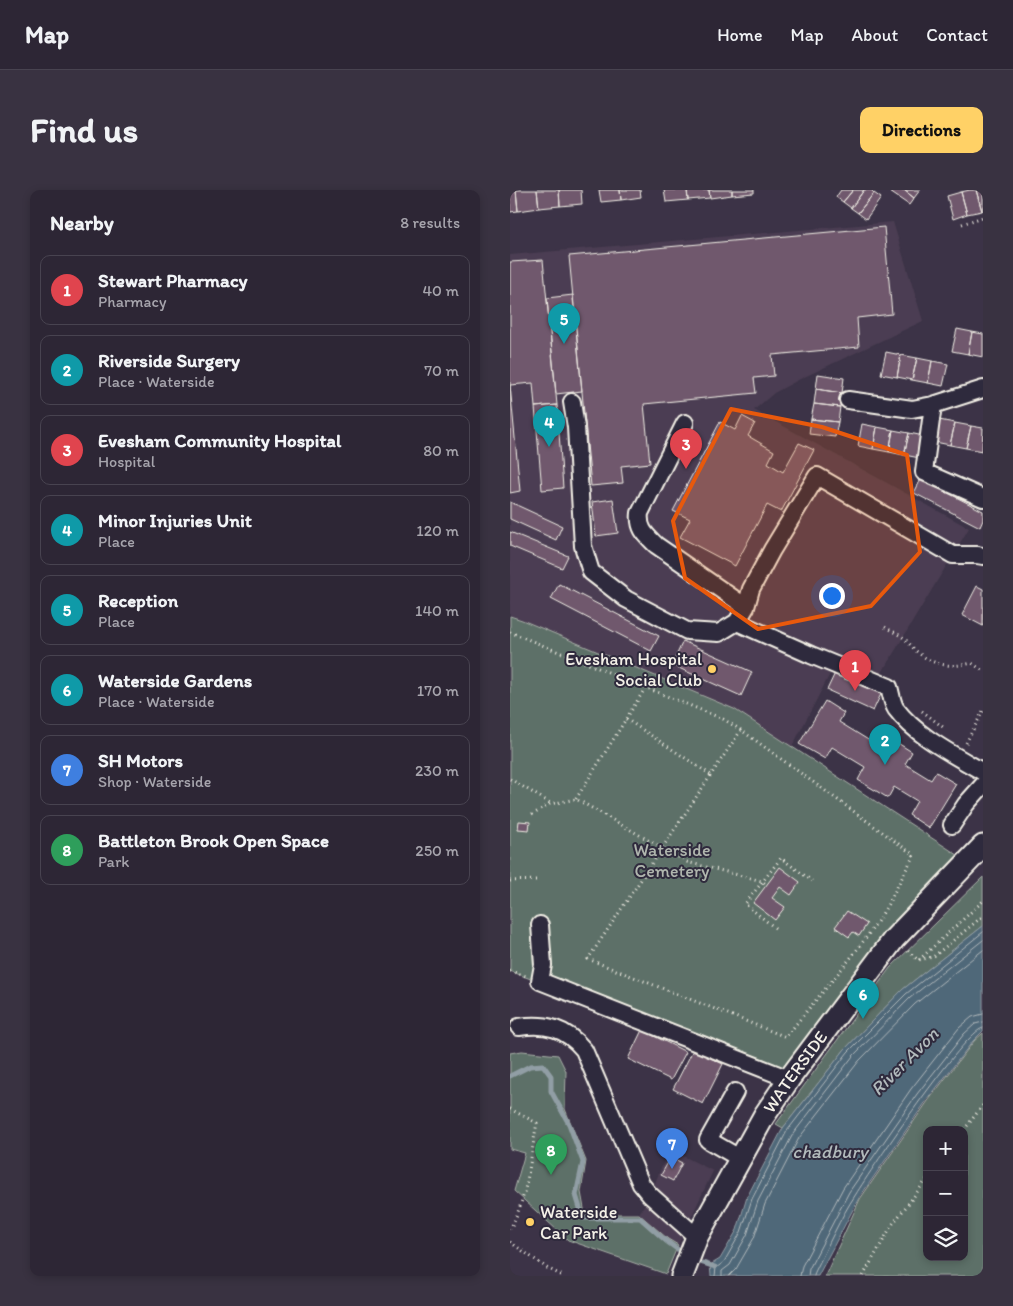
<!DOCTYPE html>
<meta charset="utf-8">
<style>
body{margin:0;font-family:Itim,sans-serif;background:#393241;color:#f1f3f6}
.controls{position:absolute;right:15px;bottom:15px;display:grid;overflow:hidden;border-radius:10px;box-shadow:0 2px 8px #0003}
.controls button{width:45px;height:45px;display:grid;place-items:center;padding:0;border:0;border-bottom:1px solid #484350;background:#2d2635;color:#f1f3f6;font:25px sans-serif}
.you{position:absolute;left:321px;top:405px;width:18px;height:18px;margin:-12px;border:4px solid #fff;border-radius:50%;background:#1a73e8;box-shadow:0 0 0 8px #1a73e833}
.badge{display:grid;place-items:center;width:32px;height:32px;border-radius:50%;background:#ffd166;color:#fff;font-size:16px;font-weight:700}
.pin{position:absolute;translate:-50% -41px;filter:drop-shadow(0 1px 2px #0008)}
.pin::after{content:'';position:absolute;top:26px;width:18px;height:15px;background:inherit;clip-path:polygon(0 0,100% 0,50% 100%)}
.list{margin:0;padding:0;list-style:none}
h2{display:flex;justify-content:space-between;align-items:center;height:65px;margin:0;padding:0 20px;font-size:21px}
h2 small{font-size:16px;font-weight:400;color:#a7a5ad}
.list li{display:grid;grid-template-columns:32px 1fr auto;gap:15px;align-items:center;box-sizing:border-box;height:70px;margin:0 10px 10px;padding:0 10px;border:1px solid #484350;border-radius:10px}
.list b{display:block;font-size:19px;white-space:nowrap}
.list p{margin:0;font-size:16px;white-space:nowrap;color:#a7a5ad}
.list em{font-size:16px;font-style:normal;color:#a7a5ad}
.icon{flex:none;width:28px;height:28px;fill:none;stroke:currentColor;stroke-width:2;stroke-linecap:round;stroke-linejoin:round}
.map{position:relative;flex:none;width:473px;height:1086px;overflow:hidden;border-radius:10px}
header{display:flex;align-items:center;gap:30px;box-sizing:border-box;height:70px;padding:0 25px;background:#2d2635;border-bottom:1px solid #484350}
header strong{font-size:24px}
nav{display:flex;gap:28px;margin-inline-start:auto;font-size:18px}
.intro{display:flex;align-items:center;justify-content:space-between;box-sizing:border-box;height:120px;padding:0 30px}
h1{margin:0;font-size:35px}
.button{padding:12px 22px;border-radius:10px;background:#ffd166;color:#111;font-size:18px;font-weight:700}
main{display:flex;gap:30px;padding:0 30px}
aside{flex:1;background:#2d2635;border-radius:10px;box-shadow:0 2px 8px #0003}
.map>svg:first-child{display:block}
.built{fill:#4b3e52}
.green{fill:#5d6f67;stroke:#a8b0a8;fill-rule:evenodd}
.water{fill:#4f6779;stroke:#919ea5}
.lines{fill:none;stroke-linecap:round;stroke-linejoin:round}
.shore{stroke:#b2babc;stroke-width:1}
.stream{stroke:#919ea5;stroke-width:5}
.building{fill:#6f596d;stroke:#f4f1e8}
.minor-casing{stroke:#f4f1e8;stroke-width:20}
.major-casing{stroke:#f4f1e8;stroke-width:25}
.path{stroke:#f4f1e8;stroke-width:3;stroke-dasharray:1 4;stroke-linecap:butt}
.minor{stroke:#2f2a3d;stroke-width:16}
.major{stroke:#2f2a3d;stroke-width:21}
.marked{fill:#e8590c;fill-opacity:0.2;stroke:#e8590c;stroke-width:4;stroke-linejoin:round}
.poi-dot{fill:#ffd166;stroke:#2f2a3d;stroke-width:2}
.labels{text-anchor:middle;stroke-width:4;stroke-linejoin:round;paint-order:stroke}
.poi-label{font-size:18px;fill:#f4f1e8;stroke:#2f2a3d;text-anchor:end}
.park-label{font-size:18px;fill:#b0b6ae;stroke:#2f2a3d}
.street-label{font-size:18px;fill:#f4f1e8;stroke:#2f2a3d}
.water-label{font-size:19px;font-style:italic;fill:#b2babc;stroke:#2f2a3d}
</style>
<header>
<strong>Map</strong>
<nav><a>Home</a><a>Map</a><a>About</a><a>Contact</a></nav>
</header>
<div class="intro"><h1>Find us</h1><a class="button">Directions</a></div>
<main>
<aside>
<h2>Nearby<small>8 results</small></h2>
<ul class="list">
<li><span class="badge" style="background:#e0444e">1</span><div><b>Stewart Pharmacy</b><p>Pharmacy</p></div><em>40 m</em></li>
<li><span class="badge" style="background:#0f9aa8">2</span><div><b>Riverside Surgery</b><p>Place · Waterside</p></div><em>70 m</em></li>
<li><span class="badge" style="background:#e0444e">3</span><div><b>Evesham Community Hospital</b><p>Hospital</p></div><em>80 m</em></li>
<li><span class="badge" style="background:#0f9aa8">4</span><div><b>Minor Injuries Unit</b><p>Place</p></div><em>120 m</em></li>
<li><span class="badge" style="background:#0f9aa8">5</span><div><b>Reception</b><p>Place</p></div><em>140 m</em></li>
<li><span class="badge" style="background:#0f9aa8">6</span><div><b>Waterside Gardens</b><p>Place · Waterside</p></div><em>170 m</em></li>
<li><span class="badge" style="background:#3f7fe0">7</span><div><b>SH Motors</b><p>Shop · Waterside</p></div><em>230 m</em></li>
<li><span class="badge" style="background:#2e9e5b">8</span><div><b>Battleton Brook Open Space</b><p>Park</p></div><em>250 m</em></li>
</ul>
</aside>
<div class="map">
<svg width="473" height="1086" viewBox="0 0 473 1086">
<rect width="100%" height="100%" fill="#3c3347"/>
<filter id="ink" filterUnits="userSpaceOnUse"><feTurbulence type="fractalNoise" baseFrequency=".02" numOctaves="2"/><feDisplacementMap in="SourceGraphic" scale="10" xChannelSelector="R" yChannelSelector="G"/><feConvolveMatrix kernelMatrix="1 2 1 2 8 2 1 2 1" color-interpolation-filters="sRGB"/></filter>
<g filter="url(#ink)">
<path class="built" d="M 383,32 L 413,131 L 290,189 L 264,203 L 244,220 L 459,338 L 365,494 L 324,476 L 282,557 L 223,519 L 12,430 L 0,426 L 0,65 Z
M 159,959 L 203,981 L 168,1055 L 158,1049 L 129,1024 L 140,1005 Z"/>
<path class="green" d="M 0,426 L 12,430 L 224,519 L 457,671 L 279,889 L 0,781 Z
M 473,687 L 473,736 L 392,800 L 335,859 L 273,938 L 266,934 L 380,778 Z
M 473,843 L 473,1086 L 315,1086 L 350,1009 L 418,911 L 464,851 ZM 417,940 L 454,940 L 454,1067 L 417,1067 Z
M 12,861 L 48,865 L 56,881 L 55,919 L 76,971 L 71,1002 L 75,1024 L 129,1024 L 158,1049 L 168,1055 L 156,1084 L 58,1050 L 4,1001 L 15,963 L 0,959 L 0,863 Z"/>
<path class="water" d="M 473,736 L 473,841 L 463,851 L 417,910 L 349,1008 L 308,1086 L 201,1086 L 200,1075 L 210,1069 L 227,1040 L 237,1007 L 273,938 L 335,859 L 392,800 Z"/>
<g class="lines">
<path class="shore" d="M 205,1086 L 206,1078 L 214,1072 L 231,1042 L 242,1009 L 277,941 L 338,862 L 396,804 L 473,742
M 212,1086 L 212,1081 L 220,1075 L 237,1045 L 248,1011 L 283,944 L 343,866 L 400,808 L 473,750
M 219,1086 L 226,1079 L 244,1048 L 255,1014 L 289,948 L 349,871 L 405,814 L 473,760
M 290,1086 L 292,1076 L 333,998 L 401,899 L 449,838 L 462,827 L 473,824
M 298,1086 L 299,1079 L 339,1002 L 407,904 L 454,844 L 465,834 L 473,832
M 304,1086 L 305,1082 C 318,1056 330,1028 346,1004 C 360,981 455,840 473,838"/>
<path class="stream" d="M 0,886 L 20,876 L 33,875 L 41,886 L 41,901 L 59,934 L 73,972 L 66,1005 L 73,1028 L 130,1028 L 156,1051 L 167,1059
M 193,1073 L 205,1077"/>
</g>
<path class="building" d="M 0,0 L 6,0 L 8,21 L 0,22 Z
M 6,0 L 27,0 L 29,18 L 8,21 Z
M 27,0 L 49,0 L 50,16 L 29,18 Z
M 49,0 L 71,0 L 72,14 L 50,16 Z
M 89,0 L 110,0 L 111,10 L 91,12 Z
M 110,0 L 130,0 L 131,7 L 111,10 Z
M 154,0 L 177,0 L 178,10 L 156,12 Z
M 177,0 L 199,0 L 200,8 L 178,10 Z
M 199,0 L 222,0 L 222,5 L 200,8 Z
M 222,0 L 244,0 L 244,3 L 222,5 Z
M 331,0 L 343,0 L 333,12 L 326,7 Z
M 343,0 L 354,0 L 341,18 L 333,12 Z
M 354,0 L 361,0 L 364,3 L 348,23 L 341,18 Z
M 382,0 L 394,0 L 404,8 L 399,15 L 380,2 Z
M 394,0 L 410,0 L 404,8 Z
M 460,0 L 466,0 L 472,21 L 457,24 L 451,2 Z
M 466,0 L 473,0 L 473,20 L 472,21 Z
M 451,2 L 457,24 L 443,29 L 437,6 Z
M 364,3 L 371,8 L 356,29 L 348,23 Z
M 374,37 L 382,124 L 347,128 L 349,157 L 262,165 L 264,186 L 244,188 L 246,203 L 134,214 L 140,273 L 111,276 L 113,293 L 81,296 L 59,66 Z
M 33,70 L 47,215 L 25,217 L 23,193 L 0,195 L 10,301 L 0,303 L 0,72 Z
M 63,105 L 72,201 L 46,204 L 37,108 Z
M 447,139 L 462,142 L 458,164 L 442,161 Z
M 462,142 L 473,144 L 473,167 L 458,164 Z
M 376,162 L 391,165 L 387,187 L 371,184 Z
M 391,165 L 407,168 L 402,190 L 387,187 Z
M 407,168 L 422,171 L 418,193 L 402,190 Z
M 422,171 L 438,174 L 433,196 L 418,193 Z
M 308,184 L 334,188 L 332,203 L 306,199 Z
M 306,199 L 332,203 L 330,217 L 304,214 Z
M 304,214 L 330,217 L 328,232 L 301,229 Z
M 47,215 L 53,298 L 32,300 L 25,217 Z
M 232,226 L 245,233 L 238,246 L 264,261 L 258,273 L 273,282 L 289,253 L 304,260 L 271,322 L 257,315 L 225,376 L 170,347 L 180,329 L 163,321 L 210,232 L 225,240 Z
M 301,229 L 328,232 L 325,247 L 299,244 Z
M 429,230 L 445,233 L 440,255 L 425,252 Z
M 445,233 L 461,236 L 456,258 L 440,255 Z
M 352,234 L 367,237 L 363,259 L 348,256 Z
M 461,236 L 473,238 L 472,261 L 456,258 Z
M 367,237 L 383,240 L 379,262 L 363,259 Z
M 383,240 L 399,243 L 394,265 L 379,262 Z
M 399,243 L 414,246 L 410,268 L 394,265 Z
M 411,289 L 473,321 L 473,330 L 470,337 L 404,303 Z
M 103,309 L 108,343 L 86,346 L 82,312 Z
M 0,312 L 52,336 L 46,350 L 0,329 Z
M 0,342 L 58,366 L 52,378 L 0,356 Z
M 49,394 L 149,446 L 141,461 L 41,409 Z
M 467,396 L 473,399 L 473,436 L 452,425 Z
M 173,451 L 242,482 L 231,506 L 162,475 Z
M 326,481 L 372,502 L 363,521 L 317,500 Z
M 315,511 L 334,523 L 329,532 L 368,556 L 375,545 L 402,562 L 395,574 L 421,590 L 426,582 L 446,594 L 419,638 L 399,625 L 407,611 L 384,597 L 378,608 L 348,590 L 355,577 L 322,557 L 315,569 L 289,554 Z
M 9,631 L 20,632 L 19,640 L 8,639 Z
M 270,677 L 290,692 L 281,705 L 270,697 L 262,708 L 275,717 L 265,730 L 243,713 Z
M 337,721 L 357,734 L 349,746 L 343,742 L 339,747 L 325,737 Z
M 132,840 L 176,862 L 161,890 L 118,869 Z
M 183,860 L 213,874 L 193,914 L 163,899 Z
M 161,967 L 172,973 L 163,991 L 151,985 Z"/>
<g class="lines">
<g class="minor-casing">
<path id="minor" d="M 338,210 L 402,219 L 423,215 L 473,199
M 62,212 L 66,237 L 73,356 L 81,382 L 116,409 L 177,441 L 209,443 L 227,432
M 423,215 L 414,282 L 473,308
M 175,233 L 130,323 C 128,339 136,345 146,355 L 236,417
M 473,366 L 467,365 L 443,365 L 307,286 L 262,360 L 241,399 L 236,417 L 227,432 L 301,465 L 379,497 C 381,503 382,513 386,519 C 406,546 444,565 473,582
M 442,635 L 456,614 L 473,595
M 30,735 L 33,775 L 30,791 L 279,889
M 9,837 C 36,833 56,838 74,860 L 131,994 L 140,1005 L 187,1047
M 225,902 L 198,950 L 231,969"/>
</g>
<g class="major-casing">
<g id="major">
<path id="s1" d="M 172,1086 L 187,1047 L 254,926 L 279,889 L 384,749 L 473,656"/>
</g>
</g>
<path class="path" d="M 452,34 L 473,27
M 375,437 C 381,441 389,444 395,449 C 399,453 402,457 406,461 C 424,476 440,478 462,473 L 473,481
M 0,442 L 213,529 L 231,540 L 404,665 C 393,685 383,706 371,726 C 343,769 307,807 276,847 L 78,769 L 231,540
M 412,521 L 433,537
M 116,529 L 201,585
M 456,553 L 473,521
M 0,589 L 40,613
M 66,609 L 136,497
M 22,625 L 40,614 L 66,609 L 177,672 L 252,691 L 257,695
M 0,691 L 26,690
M 265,738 L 235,714 L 271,668 L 302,691
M 398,761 L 408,770 L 423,767 L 473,726
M 409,770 L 473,711
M 0,781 L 16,786
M 0,919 L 27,933 C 20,968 18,1007 0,1039
M 454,940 L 473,915
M 0,1052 L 37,1078 L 53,1086
M 353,1086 L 382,1035 L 417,989"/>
<use href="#minor" class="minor"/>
<use href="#major" class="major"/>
</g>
</g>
<path class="marked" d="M 221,219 L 312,237 L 397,265 L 410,362 L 361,416 L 248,439 L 175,388 L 163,331 Z"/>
<g class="poi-dot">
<circle cx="202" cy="479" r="5"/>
<circle cx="20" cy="1032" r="5"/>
</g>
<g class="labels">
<g class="poi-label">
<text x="192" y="475">Evesham Hospital<tspan x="192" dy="21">Social Club</tspan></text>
<text x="30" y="1028" text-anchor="start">Waterside<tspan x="30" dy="21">Car Park</tspan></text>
</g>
<g class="park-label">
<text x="162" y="666">Waterside<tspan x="162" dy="21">Cemetery</tspan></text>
</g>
<g class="street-label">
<text dy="6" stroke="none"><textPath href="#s1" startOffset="234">WATERSIDE</textPath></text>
</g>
<g class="water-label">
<text transform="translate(394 871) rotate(-45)" y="7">River Avon</text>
<text x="320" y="968">chadbury</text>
</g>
</g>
</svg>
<div class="controls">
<button>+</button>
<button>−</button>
<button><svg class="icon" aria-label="layers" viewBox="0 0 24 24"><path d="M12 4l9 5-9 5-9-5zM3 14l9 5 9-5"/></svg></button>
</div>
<div class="you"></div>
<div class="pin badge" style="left:345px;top:501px;background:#e0444e">1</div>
<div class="pin badge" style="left:375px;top:575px;background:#0f9aa8">2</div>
<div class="pin badge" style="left:176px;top:279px;background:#e0444e">3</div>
<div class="pin badge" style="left:39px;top:257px;background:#0f9aa8">4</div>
<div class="pin badge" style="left:54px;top:154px;background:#0f9aa8">5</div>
<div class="pin badge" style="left:353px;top:829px;background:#0f9aa8">6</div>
<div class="pin badge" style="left:162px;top:979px;background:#3f7fe0">7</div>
<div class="pin badge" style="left:41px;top:985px;background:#2e9e5b">8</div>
</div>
</main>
